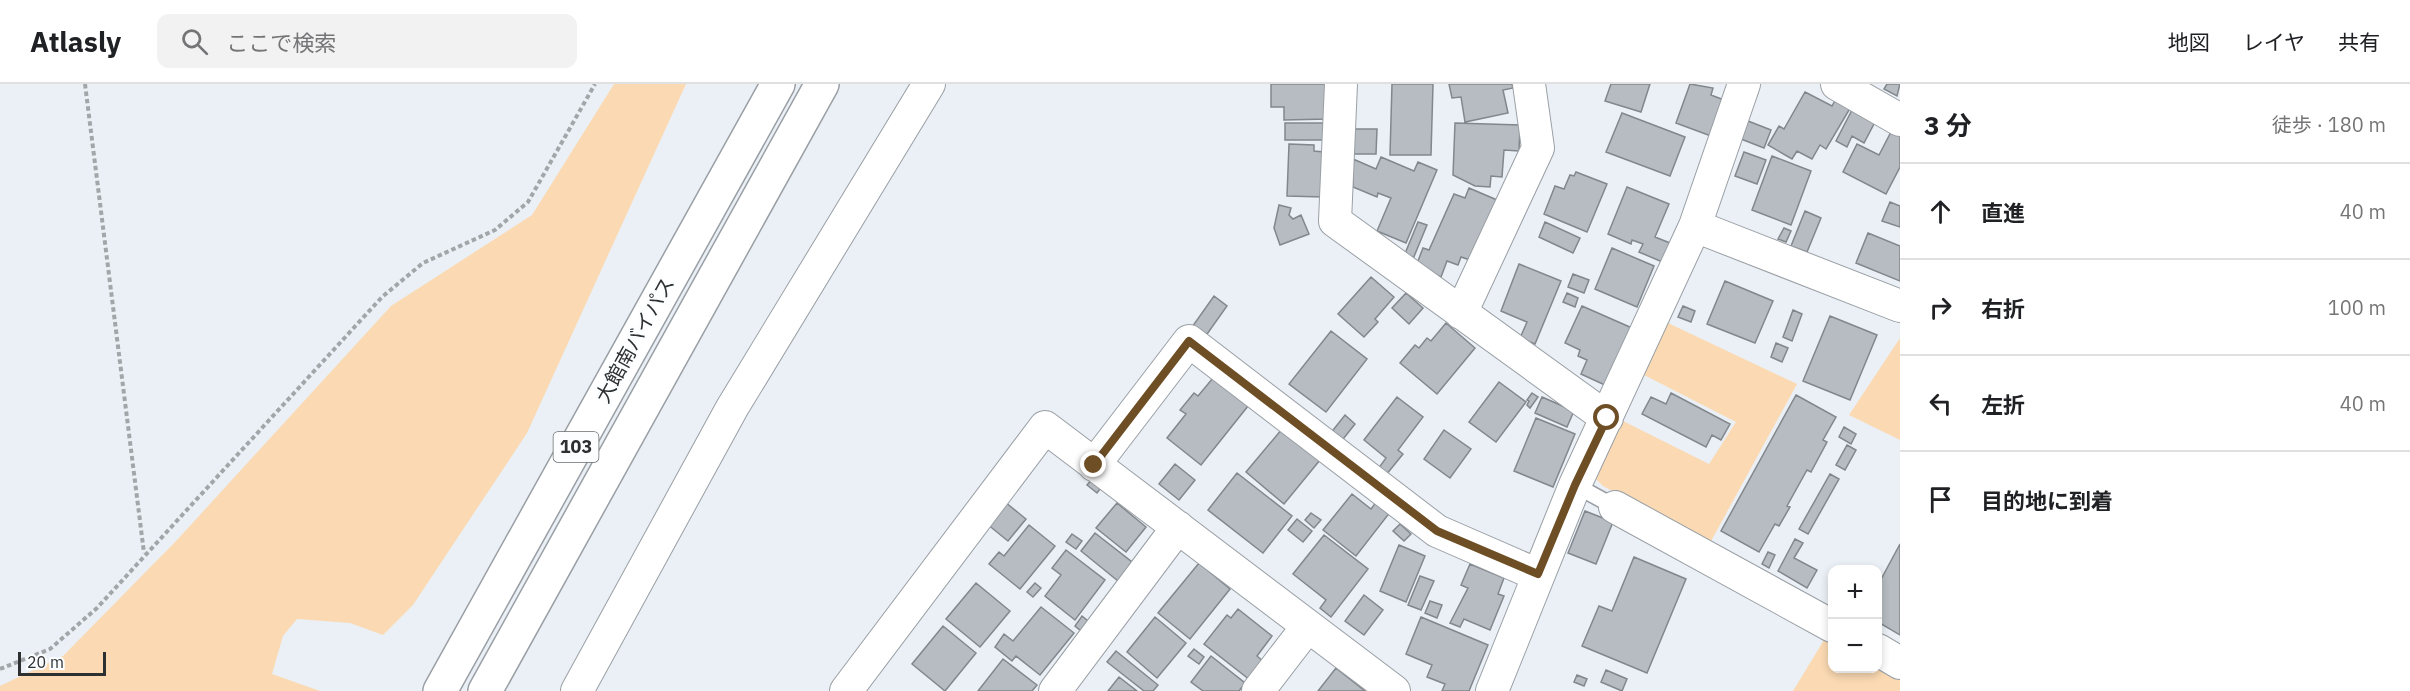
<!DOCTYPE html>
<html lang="ja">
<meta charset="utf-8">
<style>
body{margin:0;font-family:"IBM Plex Sans","Noto Sans JP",sans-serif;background:#f2f2f2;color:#202124}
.controls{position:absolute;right:18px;bottom:18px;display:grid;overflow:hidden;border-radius:12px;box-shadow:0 3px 9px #0003}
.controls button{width:54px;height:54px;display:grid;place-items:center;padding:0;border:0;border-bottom:2px solid #e0e0e0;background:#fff;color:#202124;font:30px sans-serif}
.scale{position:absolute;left:18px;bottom:15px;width:88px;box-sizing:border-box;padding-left:6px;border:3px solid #2d3031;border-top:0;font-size:16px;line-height:21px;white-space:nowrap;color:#2d3031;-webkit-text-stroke:4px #fbfdfe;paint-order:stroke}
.stop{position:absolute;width:18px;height:18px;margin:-14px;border:4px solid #6e4e24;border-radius:50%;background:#fff}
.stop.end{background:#6e4e24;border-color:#fff;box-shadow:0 2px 6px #0008}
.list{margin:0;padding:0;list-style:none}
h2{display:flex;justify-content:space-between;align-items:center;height:78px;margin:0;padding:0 24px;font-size:26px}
h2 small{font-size:20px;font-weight:400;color:#757577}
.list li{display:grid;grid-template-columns:39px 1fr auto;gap:18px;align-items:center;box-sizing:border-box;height:96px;padding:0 24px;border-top:2px solid #e0e0e0}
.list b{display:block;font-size:22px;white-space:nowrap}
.list em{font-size:20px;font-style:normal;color:#757577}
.icon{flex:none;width:33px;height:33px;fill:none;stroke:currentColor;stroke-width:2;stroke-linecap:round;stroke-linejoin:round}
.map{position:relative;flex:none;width:1900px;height:607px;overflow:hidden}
header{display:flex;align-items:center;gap:36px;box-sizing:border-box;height:84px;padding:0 30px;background:#fff;border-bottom:2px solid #e0e0e0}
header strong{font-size:28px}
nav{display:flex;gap:33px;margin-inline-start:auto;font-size:21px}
.search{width:420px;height:54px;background:#f2f2f2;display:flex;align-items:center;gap:15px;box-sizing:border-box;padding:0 21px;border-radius:12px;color:#757577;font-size:22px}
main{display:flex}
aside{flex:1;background:#fff}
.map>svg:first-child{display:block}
.green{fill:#fbdab3}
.building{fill:#b6bcc1;stroke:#81878c;stroke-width:1.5}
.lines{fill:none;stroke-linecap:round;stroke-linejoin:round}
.service-casing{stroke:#999fa4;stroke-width:18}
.minor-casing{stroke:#999fa4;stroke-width:34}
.trunk-casing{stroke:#999fa4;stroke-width:36}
.path{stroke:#a1a6a9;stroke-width:4;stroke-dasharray:4.5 3;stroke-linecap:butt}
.service{stroke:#fff;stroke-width:15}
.minor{stroke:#fff;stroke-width:32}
.trunk{stroke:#fff;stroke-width:33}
.route{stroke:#6e4e24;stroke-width:8}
.labels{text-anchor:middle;stroke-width:4.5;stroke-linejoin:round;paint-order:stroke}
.shield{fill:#fbfdfe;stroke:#6b6e6e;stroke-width:1.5}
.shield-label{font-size:18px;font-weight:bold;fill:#2d3031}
.street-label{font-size:20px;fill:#2d3031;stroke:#fbfdfe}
</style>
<header>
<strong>Atlasly</strong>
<div class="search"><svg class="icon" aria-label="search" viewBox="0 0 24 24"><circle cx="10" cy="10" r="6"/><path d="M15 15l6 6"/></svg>ここで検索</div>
<nav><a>地図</a><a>レイヤ</a><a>共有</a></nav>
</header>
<main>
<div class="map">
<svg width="1900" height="607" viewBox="0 0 1900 607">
<rect width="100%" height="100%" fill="#eaf0f5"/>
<path class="green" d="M 614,0 L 686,0 L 527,349 L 413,521 L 383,551 L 350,539 L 297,535 L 283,552 L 272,590 L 320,607 L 0,607 L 0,602 L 63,572 L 177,456 L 391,222 L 532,131 Z
M 1668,239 L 1797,300 L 1710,459 L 1603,402 L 1593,392 L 1621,336 L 1709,380 L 1736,338 L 1644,291 Z
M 1900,254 L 1900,356 L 1849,331 Z
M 1827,551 L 1832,554 L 1832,584 L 1878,584 L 1878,581 L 1900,595 L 1900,607 L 1793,607 Z"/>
<path class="building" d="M 1271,0 L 1328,0 L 1328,35 L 1284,36 L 1284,23 L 1271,23 Z
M 1392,0 L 1433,0 L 1431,71 L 1390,71 Z
M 1449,0 L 1512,0 L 1513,4 L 1503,6 L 1508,29 L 1465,38 L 1461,13 L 1452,14 Z
M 1611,0 L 1650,0 L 1641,28 L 1605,17 Z
M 1690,0 L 1713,4 L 1711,11 L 1724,16 L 1711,52 L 1676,39 Z
M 1887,0 L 1900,0 L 1897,12 L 1884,5 Z
M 1805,8 L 1832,22 L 1837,13 L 1852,21 L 1826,65 L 1820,61 L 1812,75 L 1797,67 L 1792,75 L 1768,61 L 1779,42 L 1784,45 Z
M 1852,26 L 1875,38 L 1864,59 L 1852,52 L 1847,63 L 1836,57 Z
M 1622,29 L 1685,53 L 1670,92 L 1606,68 Z
M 1748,37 L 1771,46 L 1764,64 L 1741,55 Z
M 1285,39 L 1324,39 L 1324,56 L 1285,56 Z
M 1455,39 L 1520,41 L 1519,67 L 1504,66 L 1502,93 L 1491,92 L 1490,103 L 1475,102 L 1453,91 Z
M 1353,45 L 1377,45 L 1376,70 L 1353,70 Z
M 1892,46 L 1900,50 L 1900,83 L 1886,110 L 1843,88 L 1857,60 L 1879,71 Z
M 1289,60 L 1314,61 L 1314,67 L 1324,68 L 1323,113 L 1287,112 Z
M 1744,68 L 1766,76 L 1757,100 L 1735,92 Z
M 1772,72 L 1811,87 L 1791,141 L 1752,126 Z
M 1381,73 L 1414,87 L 1418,78 L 1437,86 L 1406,159 L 1377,147 L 1391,114 L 1378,109 L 1377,113 L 1353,103 L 1353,75 L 1376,85 Z
M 1576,88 L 1607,100 L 1587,148 L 1544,130 L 1555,102 L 1564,105 L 1570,91 L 1574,92 Z
M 1627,103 L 1669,120 L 1655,153 L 1675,161 L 1667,180 L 1639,168 L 1643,160 L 1632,156 L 1631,160 L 1608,150 Z
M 1469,104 L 1497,116 L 1470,176 L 1461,173 L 1458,181 L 1447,177 L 1441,193 L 1416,182 L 1423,164 L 1429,166 L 1454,110 L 1465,114 Z
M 1890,118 L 1900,122 L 1900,143 L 1882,137 Z
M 1279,121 L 1291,124 L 1289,131 L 1293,135 L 1301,131 L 1309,150 L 1280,161 L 1274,144 Z
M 1805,127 L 1821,134 L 1807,168 L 1791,162 Z
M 1418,138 L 1427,141 L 1413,175 L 1404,172 Z
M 1545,138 L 1580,154 L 1573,169 L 1539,153 Z
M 1784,144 L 1791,147 L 1786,158 L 1778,155 Z
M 1868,149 L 1900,162 L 1900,197 L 1856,179 Z
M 1612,164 L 1654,182 L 1637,223 L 1595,205 Z
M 1519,180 L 1561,197 L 1535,260 L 1520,254 L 1527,238 L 1501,227 Z
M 1573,190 L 1589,196 L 1584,209 L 1568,203 Z
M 1371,193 L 1394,213 L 1375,235 L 1378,238 L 1364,253 L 1338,230 Z
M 1725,197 L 1773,217 L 1755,259 L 1707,240 Z
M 1406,209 L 1423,224 L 1409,240 L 1392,224 Z
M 1567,209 L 1578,214 L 1575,223 L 1563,218 Z
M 1214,212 L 1227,222 L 1205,253 L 1192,243 Z
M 1582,222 L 1632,244 L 1607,302 L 1581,290 L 1587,276 L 1578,272 L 1580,266 L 1565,259 Z
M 1683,222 L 1695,227 L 1691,238 L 1678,233 Z
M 1793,226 L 1802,230 L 1792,257 L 1783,253 Z
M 1830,232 L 1877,251 L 1850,316 L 1803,297 Z
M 1446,239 L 1475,264 L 1437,310 L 1400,279 L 1415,261 L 1419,264 L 1427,254 L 1431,257 Z
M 1331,247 L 1367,275 L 1326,328 L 1289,300 Z
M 1776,259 L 1788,264 L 1782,278 L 1771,273 Z
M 1213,294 L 1248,322 L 1201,381 L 1167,354 L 1186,330 L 1180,326 L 1194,309 L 1198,312 Z
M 1499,298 L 1526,318 L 1496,358 L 1469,338 Z
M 1532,309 L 1538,313 L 1530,324 L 1527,321 L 1529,317 L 1527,316 Z
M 1671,309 L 1730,340 L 1721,356 L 1712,351 L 1706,363 L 1642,330 L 1651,313 L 1666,320 Z
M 1796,311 L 1836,333 L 1823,356 L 1827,358 L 1811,388 L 1807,386 L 1787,422 L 1790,423 L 1779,442 L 1775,440 L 1759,468 L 1721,447 Z
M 1397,313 L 1423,333 L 1398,366 L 1403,370 L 1386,391 L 1378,385 L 1386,374 L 1364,356 Z
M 1542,313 L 1574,327 L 1567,343 L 1535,329 Z
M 1345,331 L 1355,340 L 1340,359 L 1330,350 Z
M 1536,334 L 1575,350 L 1553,403 L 1514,387 Z
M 1844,343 L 1856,350 L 1851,360 L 1839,353 Z
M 1282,345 L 1320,376 L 1284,420 L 1246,388 Z
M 1444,346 L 1471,365 L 1450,394 L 1424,375 Z
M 1847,361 L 1856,366 L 1845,386 L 1836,381 Z
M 1175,380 L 1195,396 L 1179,416 L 1159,400 Z
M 1237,389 L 1292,432 L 1263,469 L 1208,426 Z
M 1830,390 L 1839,395 L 1808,450 L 1799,445 Z
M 1094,393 L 1103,401 L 1097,409 L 1087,401 Z
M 1352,410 L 1371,425 L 1377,417 L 1391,427 L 1356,472 L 1323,446 Z
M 1005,418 L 1026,435 L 1008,457 L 987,440 Z
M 1117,419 L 1146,443 L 1126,468 L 1096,444 Z
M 1585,427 L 1613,438 L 1596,480 L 1568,469 Z
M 1311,429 L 1321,436 L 1314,444 L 1305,436 Z
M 1297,435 L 1312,447 L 1303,458 L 1288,446 Z
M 1400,440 L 1411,450 L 1404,457 L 1393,447 Z
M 1029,441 L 1055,462 L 1020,505 L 989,480 L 999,468 L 1004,472 Z
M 1095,449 L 1132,478 L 1118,497 L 1081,467 Z
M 1072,450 L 1082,457 L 1076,465 L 1066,458 Z
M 1324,451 L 1368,485 L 1331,533 L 1320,524 L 1326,516 L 1293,490 Z
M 1795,455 L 1803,459 L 1794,474 L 1817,486 L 1807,504 L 1778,487 Z
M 1900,460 L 1900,551 L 1878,538 L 1878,501 Z
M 1399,461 L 1425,472 L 1406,518 L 1380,507 Z
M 1066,466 L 1105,496 L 1075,536 L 1045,512 L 1061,491 L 1052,484 Z
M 1768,468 L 1775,471 L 1769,484 L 1762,480 Z
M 1634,473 L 1686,495 L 1647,589 L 1582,562 L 1599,522 L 1612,527 Z
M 1199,479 L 1230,505 L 1190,555 L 1158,529 Z
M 1470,480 L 1504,494 L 1498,510 L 1504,512 L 1490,546 L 1464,535 L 1460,543 L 1450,539 L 1468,504 L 1461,501 Z
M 1420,492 L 1434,497 L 1421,526 L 1408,521 Z
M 976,499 L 1010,527 L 980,563 L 946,535 Z
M 1035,499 L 1041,504 L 1033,513 L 1027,508 Z
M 1364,511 L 1383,526 L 1364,551 L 1345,537 Z
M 1430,517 L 1442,521 L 1437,534 L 1425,529 Z
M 1041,523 L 1074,549 L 1040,591 L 1016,572 L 1012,577 L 995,563 L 1004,550 L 1013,557 Z
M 1238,525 L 1272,552 L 1257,572 L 1264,578 L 1250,596 L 1204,560 L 1227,531 L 1231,534 Z
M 1082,532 L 1088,537 L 1081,547 L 1075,542 Z
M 1155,533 L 1186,559 L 1157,594 L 1127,568 Z
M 1421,533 L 1488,561 L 1469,607 L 1442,607 L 1445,600 L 1427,593 L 1432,581 L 1406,570 Z
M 943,542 L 976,569 L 945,607 L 912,580 Z
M 1194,565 L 1204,573 L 1199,580 L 1188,572 Z
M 1116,567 L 1158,601 L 1153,607 L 1144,607 L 1107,578 Z
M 1211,572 L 1245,599 L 1239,607 L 1203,607 L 1191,598 Z
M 1003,575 L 1037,601 L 1032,607 L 978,607 Z
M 1336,584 L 1365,607 L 1318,607 Z
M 1606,586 L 1627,595 L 1622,607 L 1601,598 Z
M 1577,591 L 1587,595 L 1584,602 L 1574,598 Z
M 1119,593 L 1137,607 L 1108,607 Z"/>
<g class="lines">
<g class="service-casing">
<path id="service" d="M 1575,401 L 1615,423"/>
</g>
<g class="minor-casing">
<path id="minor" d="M 1341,0 L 1335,137 L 1607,334
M 1837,0 L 1900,36
M 1695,142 L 1900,222
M 1461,229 L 1538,64 L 1529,0
M 1094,381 L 1189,257 L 1437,447 L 1538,491
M 1615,423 L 1832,542
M 1878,566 L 1900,579
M 577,607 L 732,324 L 929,0
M 846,607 L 1045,343 L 1394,607
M 1055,607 L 1178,443
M 1258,607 L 1308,542
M 1492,607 L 1575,401 L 1695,142 L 1744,0"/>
</g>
<g class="trunk-casing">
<path id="trunk" d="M 440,607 L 778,0
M 485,607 L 822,0"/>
</g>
<path class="path" d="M 85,0 L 144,469
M 0,585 L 50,565 L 97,524 L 382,213 L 423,179 L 495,146 L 528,118 L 595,0"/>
<use href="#service" class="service"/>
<use href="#minor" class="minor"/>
<use href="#trunk" class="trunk"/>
</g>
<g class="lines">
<path class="route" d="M 1094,381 L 1189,257 L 1437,447 L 1538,490 L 1575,401 L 1607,334"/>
</g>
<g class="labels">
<rect class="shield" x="553.5" y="348" width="45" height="30" rx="4.5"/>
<g class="shield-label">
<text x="576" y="369">103</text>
</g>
<g class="street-label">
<text transform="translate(635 256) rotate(-61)" y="7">大館南バイパス</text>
</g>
</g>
</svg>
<div class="controls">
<button>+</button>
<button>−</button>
</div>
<div class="scale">20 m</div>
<div class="stop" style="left:1607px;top:334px"></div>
<div class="stop end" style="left:1094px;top:381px"></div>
</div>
<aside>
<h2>3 分<small>徒歩 · 180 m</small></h2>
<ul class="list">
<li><svg class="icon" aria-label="ahead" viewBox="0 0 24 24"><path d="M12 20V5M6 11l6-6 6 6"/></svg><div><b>直進</b></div><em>40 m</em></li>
<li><svg class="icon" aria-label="right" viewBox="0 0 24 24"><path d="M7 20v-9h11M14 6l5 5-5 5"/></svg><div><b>右折</b></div><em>100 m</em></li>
<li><svg class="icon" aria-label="left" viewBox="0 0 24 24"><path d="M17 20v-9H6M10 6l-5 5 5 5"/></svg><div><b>左折</b></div><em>40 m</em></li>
<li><svg class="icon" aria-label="arrive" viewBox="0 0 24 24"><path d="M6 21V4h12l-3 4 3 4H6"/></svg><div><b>目的地に到着</b></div></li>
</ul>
</aside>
</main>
